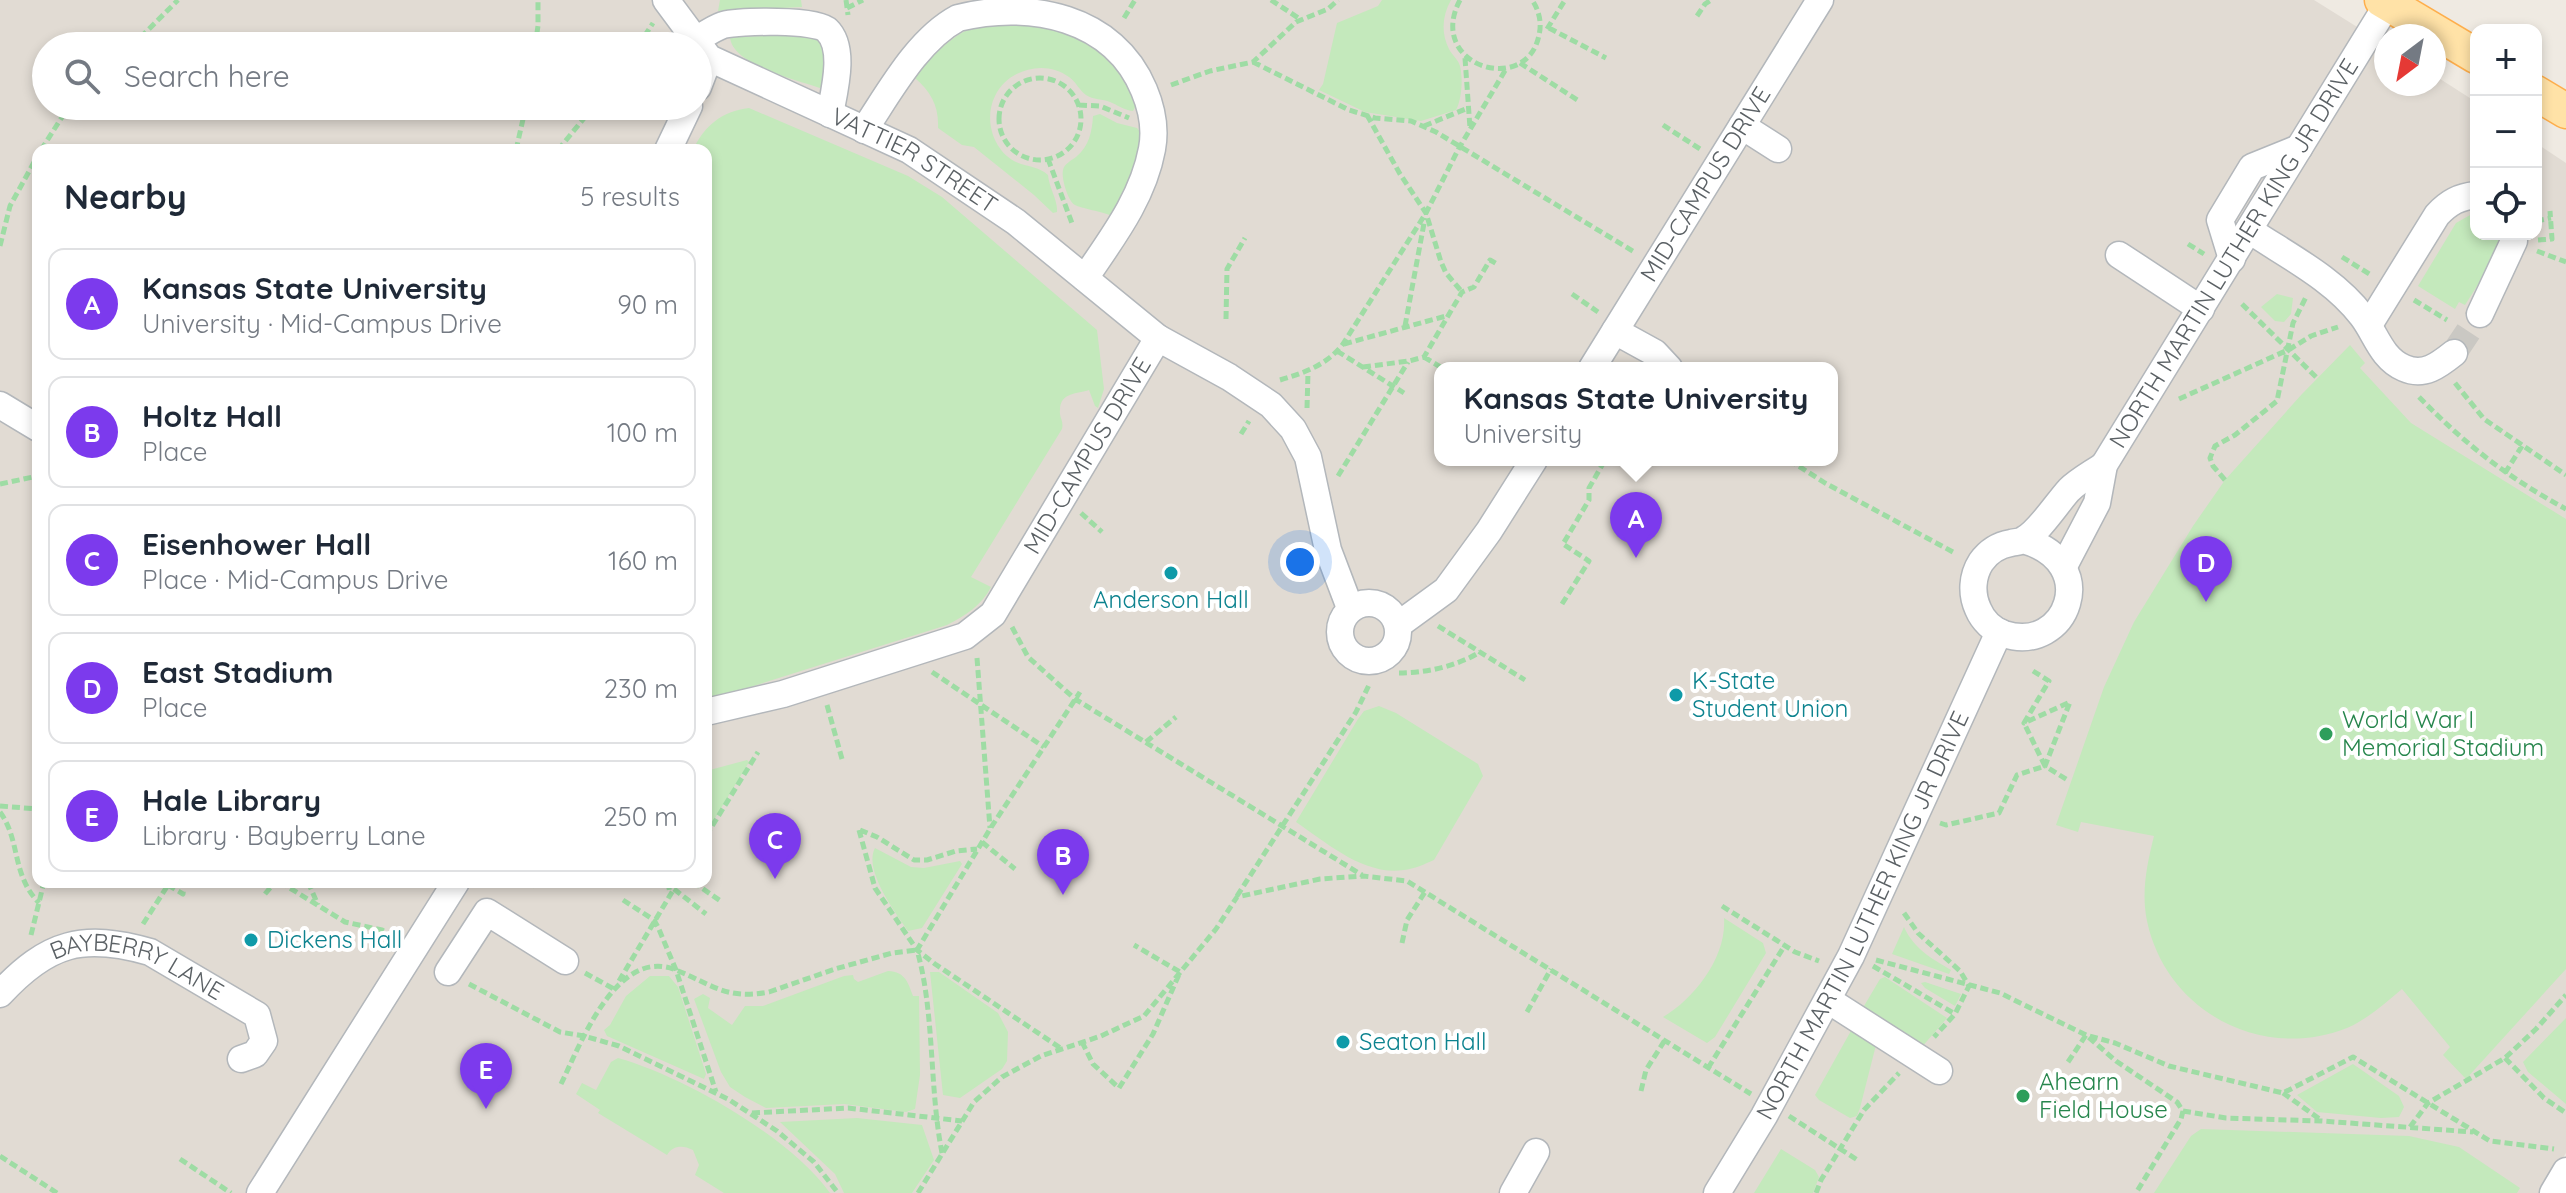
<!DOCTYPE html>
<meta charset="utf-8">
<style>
body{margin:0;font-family:Quicksand,sans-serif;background:#f6f6f7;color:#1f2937}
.controls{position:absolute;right:24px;top:24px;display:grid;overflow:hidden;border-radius:16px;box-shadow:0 4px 12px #0003}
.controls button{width:72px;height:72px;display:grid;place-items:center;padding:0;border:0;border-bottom:2px solid #e0e1e3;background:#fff;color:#1f2937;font:40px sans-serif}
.compass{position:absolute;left:2374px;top:24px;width:72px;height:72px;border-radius:50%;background:#fff;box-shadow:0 4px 12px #0003;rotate:212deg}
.you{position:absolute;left:1300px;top:562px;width:28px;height:28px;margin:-20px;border:6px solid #fff;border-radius:50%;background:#1a73e8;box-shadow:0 0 0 12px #1a73e833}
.badge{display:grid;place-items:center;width:52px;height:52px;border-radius:50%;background:#7c3aed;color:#fff;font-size:26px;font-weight:700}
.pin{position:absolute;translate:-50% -66px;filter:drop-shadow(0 2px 4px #0008)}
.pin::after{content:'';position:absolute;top:42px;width:28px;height:24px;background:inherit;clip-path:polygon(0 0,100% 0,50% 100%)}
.popup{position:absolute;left:1434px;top:362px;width:404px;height:104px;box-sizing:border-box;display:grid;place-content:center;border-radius:16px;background:#fff;filter:drop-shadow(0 2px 6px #0005);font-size:26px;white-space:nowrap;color:#747a83}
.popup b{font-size:30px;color:#1f2937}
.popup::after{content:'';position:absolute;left:50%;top:100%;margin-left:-16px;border:16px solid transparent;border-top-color:#fff}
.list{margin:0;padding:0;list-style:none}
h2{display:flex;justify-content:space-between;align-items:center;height:104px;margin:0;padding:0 32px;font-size:34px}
h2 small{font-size:26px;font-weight:400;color:#747a83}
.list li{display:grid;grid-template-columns:52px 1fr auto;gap:24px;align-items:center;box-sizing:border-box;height:112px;margin:0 16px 16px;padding:0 16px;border:2px solid #e0e1e3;border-radius:16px}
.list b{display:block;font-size:30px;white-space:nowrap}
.list p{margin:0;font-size:26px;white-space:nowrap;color:#747a83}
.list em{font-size:26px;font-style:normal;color:#747a83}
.icon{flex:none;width:44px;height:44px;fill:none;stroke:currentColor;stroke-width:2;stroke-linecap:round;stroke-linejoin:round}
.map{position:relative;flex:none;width:2566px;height:1193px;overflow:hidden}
.search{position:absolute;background:#fff;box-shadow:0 4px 12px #0003;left:32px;top:32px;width:680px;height:88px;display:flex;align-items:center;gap:20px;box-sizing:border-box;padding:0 28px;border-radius:44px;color:#747a83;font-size:30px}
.panel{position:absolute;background:#fff;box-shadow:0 4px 12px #0003;left:32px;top:144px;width:680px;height:744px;border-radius:16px}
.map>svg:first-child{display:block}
.education{fill:#e1dbd3;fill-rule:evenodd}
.green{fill:#c4e9bc}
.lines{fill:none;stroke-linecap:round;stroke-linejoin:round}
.minor-tunnel{stroke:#cac8c3;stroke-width:26;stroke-dasharray:26 13;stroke-linecap:butt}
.minor-casing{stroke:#b3b7bb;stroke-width:29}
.major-casing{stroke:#feae4c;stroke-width:37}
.path{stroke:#9edca4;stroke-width:5;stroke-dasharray:8 4;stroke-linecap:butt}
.minor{stroke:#fff;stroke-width:26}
.major{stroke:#ffe2a7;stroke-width:34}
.culture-dot{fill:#0f9aa8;stroke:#fff;stroke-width:3}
.leisure-dot{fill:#2e9e5b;stroke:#fff;stroke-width:3}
.labels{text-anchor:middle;stroke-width:8;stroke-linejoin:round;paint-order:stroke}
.street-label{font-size:24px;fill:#5b6165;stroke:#fff}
.culture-label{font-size:24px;fill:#0d838f;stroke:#fff;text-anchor:start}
.leisure-label{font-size:24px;fill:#27864d;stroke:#fff;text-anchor:start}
</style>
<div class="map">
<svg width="2566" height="1193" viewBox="0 0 2566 1193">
<rect width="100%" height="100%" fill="#efeae2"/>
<path class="education" d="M 0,0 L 2314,0 L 2386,45 L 2386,84 L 2434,84 L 2434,75 L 2476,102 L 2476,234 L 2536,234 L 2536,143 L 2566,163 L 2566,1153 L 2541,1193 L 0,1193 ZM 46,46 L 698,46 L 698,106 L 46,106 ZM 38,150 L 706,150 L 706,882 L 38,882 ZM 1440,368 L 1832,368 L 1832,460 L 1440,460 Z"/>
<path class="green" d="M 720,0 L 801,0 L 802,7 L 718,11 Z
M 1382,0 L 1451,0 C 1442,16 1441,33 1449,49 C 1452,55 1458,59 1460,66 C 1463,78 1462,99 1456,110 L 1421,121 L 1365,112 L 1319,90 L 1323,84 L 1337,23 L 1378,6 Z
M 992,20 L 1062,24 L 1114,61 L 1137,104 L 1133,111 C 1123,110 1118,105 1110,102 C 1103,99 1093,100 1086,95 C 1080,91 1076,82 1069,77 C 1045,59 1008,69 995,96 C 984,118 992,148 1014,161 C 1026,167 1039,166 1048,175 C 1049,188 1058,200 1057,212 L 1053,213 L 1034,195 L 974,147 L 962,145 L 938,128 C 939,106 931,92 915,78 C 936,50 957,30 992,20 Z
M 791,35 L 819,38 C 829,50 829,75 820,88 C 797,80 732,65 730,37 Z
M 749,108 L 908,176 L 942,197 L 1097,330 L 1104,389 L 1098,408 L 1095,406 L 1089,390 C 1078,394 1060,392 1060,410 C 1059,418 1064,420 1062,429 L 971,577 L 991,587 C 982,605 965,616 947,625 L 706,701 L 706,150 L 693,150 C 704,126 722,111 749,108 Z
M 1100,114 L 1117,123 L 1137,128 L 1141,133 L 1136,169 L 1112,216 C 1104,212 1080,208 1075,205 C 1068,201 1061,178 1063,170 C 1064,164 1072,160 1076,157 C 1089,146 1092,132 1093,116 Z
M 2472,214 L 2476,214 L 2476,234 L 2499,234 L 2500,250 L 2465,305 L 2459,302 L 2455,309 L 2418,286 L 2456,223 Z
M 2277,294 L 2293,298 L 2291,314 L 2284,322 L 2275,321 L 2261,307 Z
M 2350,345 L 2365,363 L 2360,368 L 2411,423 L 2566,519 L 2566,969 L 2466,1079 L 2443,1055 L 2450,1047 L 2402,989 C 2385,1003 2368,1019 2347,1028 C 2261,1062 2166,1011 2147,921 C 2141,892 2147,864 2154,836 L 2081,822 L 2078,832 L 2056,825 L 2104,687 L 2134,622 L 2193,526 L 2225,480 L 2302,394 Z
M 1379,706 L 1396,713 L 1478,764 L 1483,776 L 1434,860 C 1425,864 1414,869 1404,870 C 1364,876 1327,843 1296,822 L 1358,719 L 1364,711 Z
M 747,760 L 749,762 L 706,833 L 706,771 Z
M 875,848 L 911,867 L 924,868 L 960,861 L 962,864 L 922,928 L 908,931 C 896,913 863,870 875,848 Z
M 1724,918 L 1763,943 L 1766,953 L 1715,1037 L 1707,1043 L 1663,1017 C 1694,999 1727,957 1724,918 Z
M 1904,927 C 1914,949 1931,958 1951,970 L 1949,974 L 1892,954 Z
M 888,971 C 906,972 908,983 913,996 L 919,996 L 920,1075 L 915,1109 L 906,1112 L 844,1104 L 766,1108 L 745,1097 L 730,1087 L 721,1072 L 694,999 L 703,994 L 710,998 L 708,1008 L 732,1025 L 745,1006 L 763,1006 L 844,976 L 853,975 L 854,979 L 858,982 Z
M 930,972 L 939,972 L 998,1013 L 1008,1032 L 1007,1061 L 1002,1069 L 960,1098 L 943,1095 Z
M 650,976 L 669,976 L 678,987 L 706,1074 L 704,1079 L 607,1036 L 604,1030 L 610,1025 L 626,996 Z
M 1885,977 L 1947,1018 L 1921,1048 L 1861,1017 L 1864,1006 L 1880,979 Z
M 1925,982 L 1961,994 L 1955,1006 L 1925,988 L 1921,983 Z
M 2566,1018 L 2566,1104 L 2528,1072 L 2523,1062 Z
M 1852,1029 L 1876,1045 L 1860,1108 L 1857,1116 L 1850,1118 L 1819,1100 L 1815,1095 Z
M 618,1058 C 683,1076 790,1137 830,1193 L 724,1193 L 695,1175 L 699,1165 L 693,1150 C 683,1145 673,1145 667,1155 L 598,1113 L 600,1110 L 576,1094 L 582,1083 L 596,1090 L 611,1062 Z
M 2353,1064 L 2399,1096 L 2404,1107 L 2399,1117 L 2381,1118 L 2317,1112 L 2297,1095 Z
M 857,1118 L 922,1125 L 934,1160 L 912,1193 L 844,1193 L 835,1174 L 780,1122 Z
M 2201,1129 L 2409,1136 L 2459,1147 L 2520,1188 L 2517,1193 L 2154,1193 L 2191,1136 Z
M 1781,1149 L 1815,1170 L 1819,1177 L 1813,1193 L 1754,1193 Z"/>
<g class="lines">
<path class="minor-tunnel" d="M 2454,353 L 2480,314"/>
<g class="minor-casing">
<g id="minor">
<path id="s1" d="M 666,0 L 709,58 L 909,150 L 1016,222 L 1158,338 L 1229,377 L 1271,405 L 1293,429 L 1308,457 L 1328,550 L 1350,608"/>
<path d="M 696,40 C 704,35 714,28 723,25 C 739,21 817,19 827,30 C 846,48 834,92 830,114"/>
<path d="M 698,87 L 709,58"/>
<path d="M 1742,126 L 1778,149"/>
<path d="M 864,130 C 889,93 917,40 958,18 C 1030,0 1114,17 1144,90 C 1152,109 1156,128 1152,149 C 1143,198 1112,238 1085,278"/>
<path d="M 668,150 L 689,106"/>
<path d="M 2249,230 C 2288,256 2334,279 2362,316 C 2376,334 2381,358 2404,368 C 2424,377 2439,365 2454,353"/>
<path d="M 2119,255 L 2201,309"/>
<path d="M 2232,259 L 2220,220 L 2252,167 L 2299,148"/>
<path d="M 2480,314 L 2514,241 L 2513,234"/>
<path d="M 2369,325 L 2437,215 C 2449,202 2459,197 2476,195"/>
<path d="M 1615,331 L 1655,353 L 1669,368"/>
<path id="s2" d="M 1592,368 L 1820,0"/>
<path d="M 0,405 L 38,428"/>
<path d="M 2023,540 C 2103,562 2067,655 2004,634 C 1993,630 1983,621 1978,609 C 1971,594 1972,576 1981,562 C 1988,552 1999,545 2011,543 C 2015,542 2020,542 2023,540 C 2038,533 2057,503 2069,490 C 2079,480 2093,473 2104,465"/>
<path id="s3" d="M 2064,566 L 2097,503 L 2104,465 L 2390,0"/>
<circle cx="1369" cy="632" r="29"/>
<path d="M 1398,625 L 1446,590 L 1489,531 L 1534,460"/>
<path id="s4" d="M 706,712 L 783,694 L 965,636 L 993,614 L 1158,338"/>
<path d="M 448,972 L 487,912 L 565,961"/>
<path id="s5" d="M 0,994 C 48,942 83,933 150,952 L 257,1015 L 264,1041 L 255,1054 L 241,1059"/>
<path d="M 1828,1000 L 1939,1071"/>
<path d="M 260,1193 L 456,882"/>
<path d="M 1513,1193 L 1536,1152"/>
<path id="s6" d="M 1717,1193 L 1764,1116 L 1851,956 L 1999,632"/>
<path d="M 2553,1193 L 2566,1171"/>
</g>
</g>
<g class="major-casing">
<path id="major" d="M 2382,0 L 2476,56
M 2536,93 L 2566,111"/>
</g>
<path class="path" d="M 846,0 L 848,15
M 1271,0 L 1300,19
M 1460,0 C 1425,66 1527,97 1539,35 C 1542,23 1539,10 1532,0
M 847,8 L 863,0
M 1697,16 L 1705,4 L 1711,0
M 1124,18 L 1135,0
M 1549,28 L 1606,58
M 1547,29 L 1565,0
M 132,46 L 178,0
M 535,46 L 538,26 L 538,0
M 638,46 L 653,23
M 1465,58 L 1470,128
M 1253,62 L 1349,110 L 1375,118 L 1411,121 L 1436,132 L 1636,253
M 1520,63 L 1579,101
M999 119a41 41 0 1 1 82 0a41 41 0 1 1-82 0Z
M 1171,85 L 1210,71 L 1253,62 L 1296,22 L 1328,9 L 1338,0
M 1079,105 L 1100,106 L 1129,118
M 1367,115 L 1400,174 L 1426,213 L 1441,262 L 1446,273 L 1462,292
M 1663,125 L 1700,149
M 1424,126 L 1468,108
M 41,150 L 69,106
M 516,150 L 526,106
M 558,150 L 594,106
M 1048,159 L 1073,226
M 2536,221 L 2551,218
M 2538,240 L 2552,239 L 2550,211
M 2188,244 L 2204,254
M 0,246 L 10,206 L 38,155
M 2537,251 L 2566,262
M 2342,257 L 2371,275
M 1572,294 L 1598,312
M 2414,300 L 2447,320
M 2242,304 L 2317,378
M 1226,319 L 1227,269 L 1245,238
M 1405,326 L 1425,218
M 1344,344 L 1446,316
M 1337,351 L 1404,393
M 1424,357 L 1442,368
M 1363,367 L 1409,361 L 1424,357 L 1462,292 L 1474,287 L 1490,260 L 1497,264
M 1280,380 C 1304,373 1327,365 1343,344 L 1426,213 L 1459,148 L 1506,69
M 2455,383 L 2484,419 L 2566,475
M 2419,397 C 2466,445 2507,477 2566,509
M 2179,399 L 2290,349 L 2311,336 L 2338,327
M 1307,408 L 1308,373
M 1241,434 L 1249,421
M 1789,460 L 1825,483 L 1953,552
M 2505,473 L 2522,446
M 1338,476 L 1408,362
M 2225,480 L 2213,466 L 2210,458 L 2215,446 L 2235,435 L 2277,401 L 2293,323 L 2306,297
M 0,484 L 38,476
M 1081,513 L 1102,532
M 1562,604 L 1589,561 L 1563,544 L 1589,500 L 1589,488 L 1605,460
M 1438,626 L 1525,680
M 1012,627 L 1028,657 L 1075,699 L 1362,875
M 977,658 L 990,828
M 2033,671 L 2049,681 L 2024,723 L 2070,702 L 2045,766 L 2069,781
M 932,672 L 1044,747
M 1399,673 C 1426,673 1457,666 1480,652
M 827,705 L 842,759
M 1146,742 L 1176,717
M 0,806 L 38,809
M 0,812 C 21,841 11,874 39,903
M 1940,823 L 1946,825 L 1999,813 L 2017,775 L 2045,766 L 2024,723
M 859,830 L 875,888 L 917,950 L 935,964 L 1062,1049
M 860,830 L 877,837 L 914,860 L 927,860 L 956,851 L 977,849
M 706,836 L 758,752
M 982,842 L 1015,869
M 280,882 L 345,922 L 382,930 L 394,937
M 308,882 L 318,905
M 528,882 L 538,888
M 668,882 L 670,894
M 693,882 L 722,902
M 168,885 L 183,894 L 184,882
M 674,889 L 706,914
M 265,894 L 275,882
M 1237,896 L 1356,712 L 1370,683
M 623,900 L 654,920 L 658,927 L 676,970 L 716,1092
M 1722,906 L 1795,952 L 1819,961
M 1904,913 L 1918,933 L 1960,971 L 1969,986 L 1955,1014 L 1934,1037
M 143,924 L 170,882
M 31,935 L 44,882
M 1402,943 L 1407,920 L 1425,892
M 1876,960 L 2000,993 L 2086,1035 L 2115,1043 L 2169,1066 L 2283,1093 L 2353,1057 L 2490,1141 L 2554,1149
M 1873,966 L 1955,1014
M 585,973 L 614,989
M 619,981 L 678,882
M 469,984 L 560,1032 L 584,1036 L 619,1046 L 728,1099 L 777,1131 L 814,1162 L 838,1193
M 1527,1012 L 1551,969
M 1082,1042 L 1093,1064 L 1119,1088 L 1153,1034 L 1180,972 L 1134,945
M 2505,1058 L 2544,1098 L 2566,1113
M 2068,1062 L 2086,1035 L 2116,1061 L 2177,1102 L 2183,1111 L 2181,1119 L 2136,1193
M 1708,1068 L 1785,945
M 561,1084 C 581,1043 617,946 676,970 C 713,985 726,1000 769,992 L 835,969 L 892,953 L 917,950
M 1641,1091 L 1646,1070 L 1665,1040
M 2283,1093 L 2321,1120
M 2183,1111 L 2226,1118 L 2322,1121 L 2473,1132
M 752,1113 L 848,1108 L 962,1121
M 1789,1116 L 1859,1161
M 2410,1127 L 2428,1103 L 2505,1058 L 2536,1029 L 2566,995
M 942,1153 C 929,1087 935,1013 917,950 L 990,829 L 1080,692
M 0,1156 L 57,1193
M 180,1159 L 231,1193
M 918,1193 L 974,1102 L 1002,1077 L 1041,1056 L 1101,1036 L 1144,1016 L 1216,929 L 1237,897 L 1320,879 L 1363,876 L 1407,881 L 1751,1094
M 1816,1193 L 1821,1180 L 1864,1110 L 1899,1073"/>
<use href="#minor" class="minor"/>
<use href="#major" class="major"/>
</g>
<g class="culture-dot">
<circle cx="1171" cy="573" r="8"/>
<circle cx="1676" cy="695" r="8"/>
<circle cx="251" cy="940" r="8"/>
<circle cx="1343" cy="1042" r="8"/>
</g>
<g class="leisure-dot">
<circle cx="2326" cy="734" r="8"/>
<circle cx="2023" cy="1096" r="8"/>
</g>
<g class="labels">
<g class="street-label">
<text dy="8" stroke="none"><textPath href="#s1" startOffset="302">VATTIER STREET</textPath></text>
<text dy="8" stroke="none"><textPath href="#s2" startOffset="216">MID-CAMPUS DRIVE</textPath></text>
<text dy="8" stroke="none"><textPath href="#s3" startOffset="358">NORTH MARTIN LUTHER KING JR DRIVE</textPath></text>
<text dy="8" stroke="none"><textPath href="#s4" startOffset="490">MID-CAMPUS DRIVE</textPath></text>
<text dy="8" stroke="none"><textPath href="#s6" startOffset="314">NORTH MARTIN LUTHER KING JR DRIVE</textPath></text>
<text dy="8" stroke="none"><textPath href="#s5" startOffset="158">BAYBERRY LANE</textPath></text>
</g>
<g class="culture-label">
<text x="1171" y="608" text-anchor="middle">Anderson Hall</text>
<text x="1692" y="689">K-State<tspan x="1692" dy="28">Student Union</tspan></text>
<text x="267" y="948">Dickens Hall</text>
<text x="1359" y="1050">Seaton Hall</text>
</g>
<g class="leisure-label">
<text x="2342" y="728">World War I<tspan x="2342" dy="28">Memorial Stadium</tspan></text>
<text x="2039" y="1090">Ahearn<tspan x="2039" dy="28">Field House</tspan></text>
</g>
</g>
</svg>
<div class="controls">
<button>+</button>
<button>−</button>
<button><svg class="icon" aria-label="locate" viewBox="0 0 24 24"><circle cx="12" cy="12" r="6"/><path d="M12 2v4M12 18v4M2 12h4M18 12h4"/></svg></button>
</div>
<svg class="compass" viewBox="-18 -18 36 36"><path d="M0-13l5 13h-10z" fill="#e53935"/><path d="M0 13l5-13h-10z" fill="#747a83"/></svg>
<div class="you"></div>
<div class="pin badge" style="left:1636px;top:558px">A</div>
<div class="popup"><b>Kansas State University</b>University</div>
<div class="pin badge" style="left:1063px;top:895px">B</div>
<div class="pin badge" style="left:775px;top:879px">C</div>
<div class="pin badge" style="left:2206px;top:602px">D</div>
<div class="pin badge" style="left:486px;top:1109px">E</div>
<div class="search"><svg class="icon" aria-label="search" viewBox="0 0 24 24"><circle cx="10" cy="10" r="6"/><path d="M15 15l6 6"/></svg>Search here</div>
<section class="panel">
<h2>Nearby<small>5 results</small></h2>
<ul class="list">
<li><span class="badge">A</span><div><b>Kansas State University</b><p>University · Mid-Campus Drive</p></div><em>90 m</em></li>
<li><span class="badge">B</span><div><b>Holtz Hall</b><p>Place</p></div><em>100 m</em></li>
<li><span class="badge">C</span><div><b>Eisenhower Hall</b><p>Place · Mid-Campus Drive</p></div><em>160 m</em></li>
<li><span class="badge">D</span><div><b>East Stadium</b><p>Place</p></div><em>230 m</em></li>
<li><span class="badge">E</span><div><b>Hale Library</b><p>Library · Bayberry Lane</p></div><em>250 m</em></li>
</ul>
</section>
</div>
